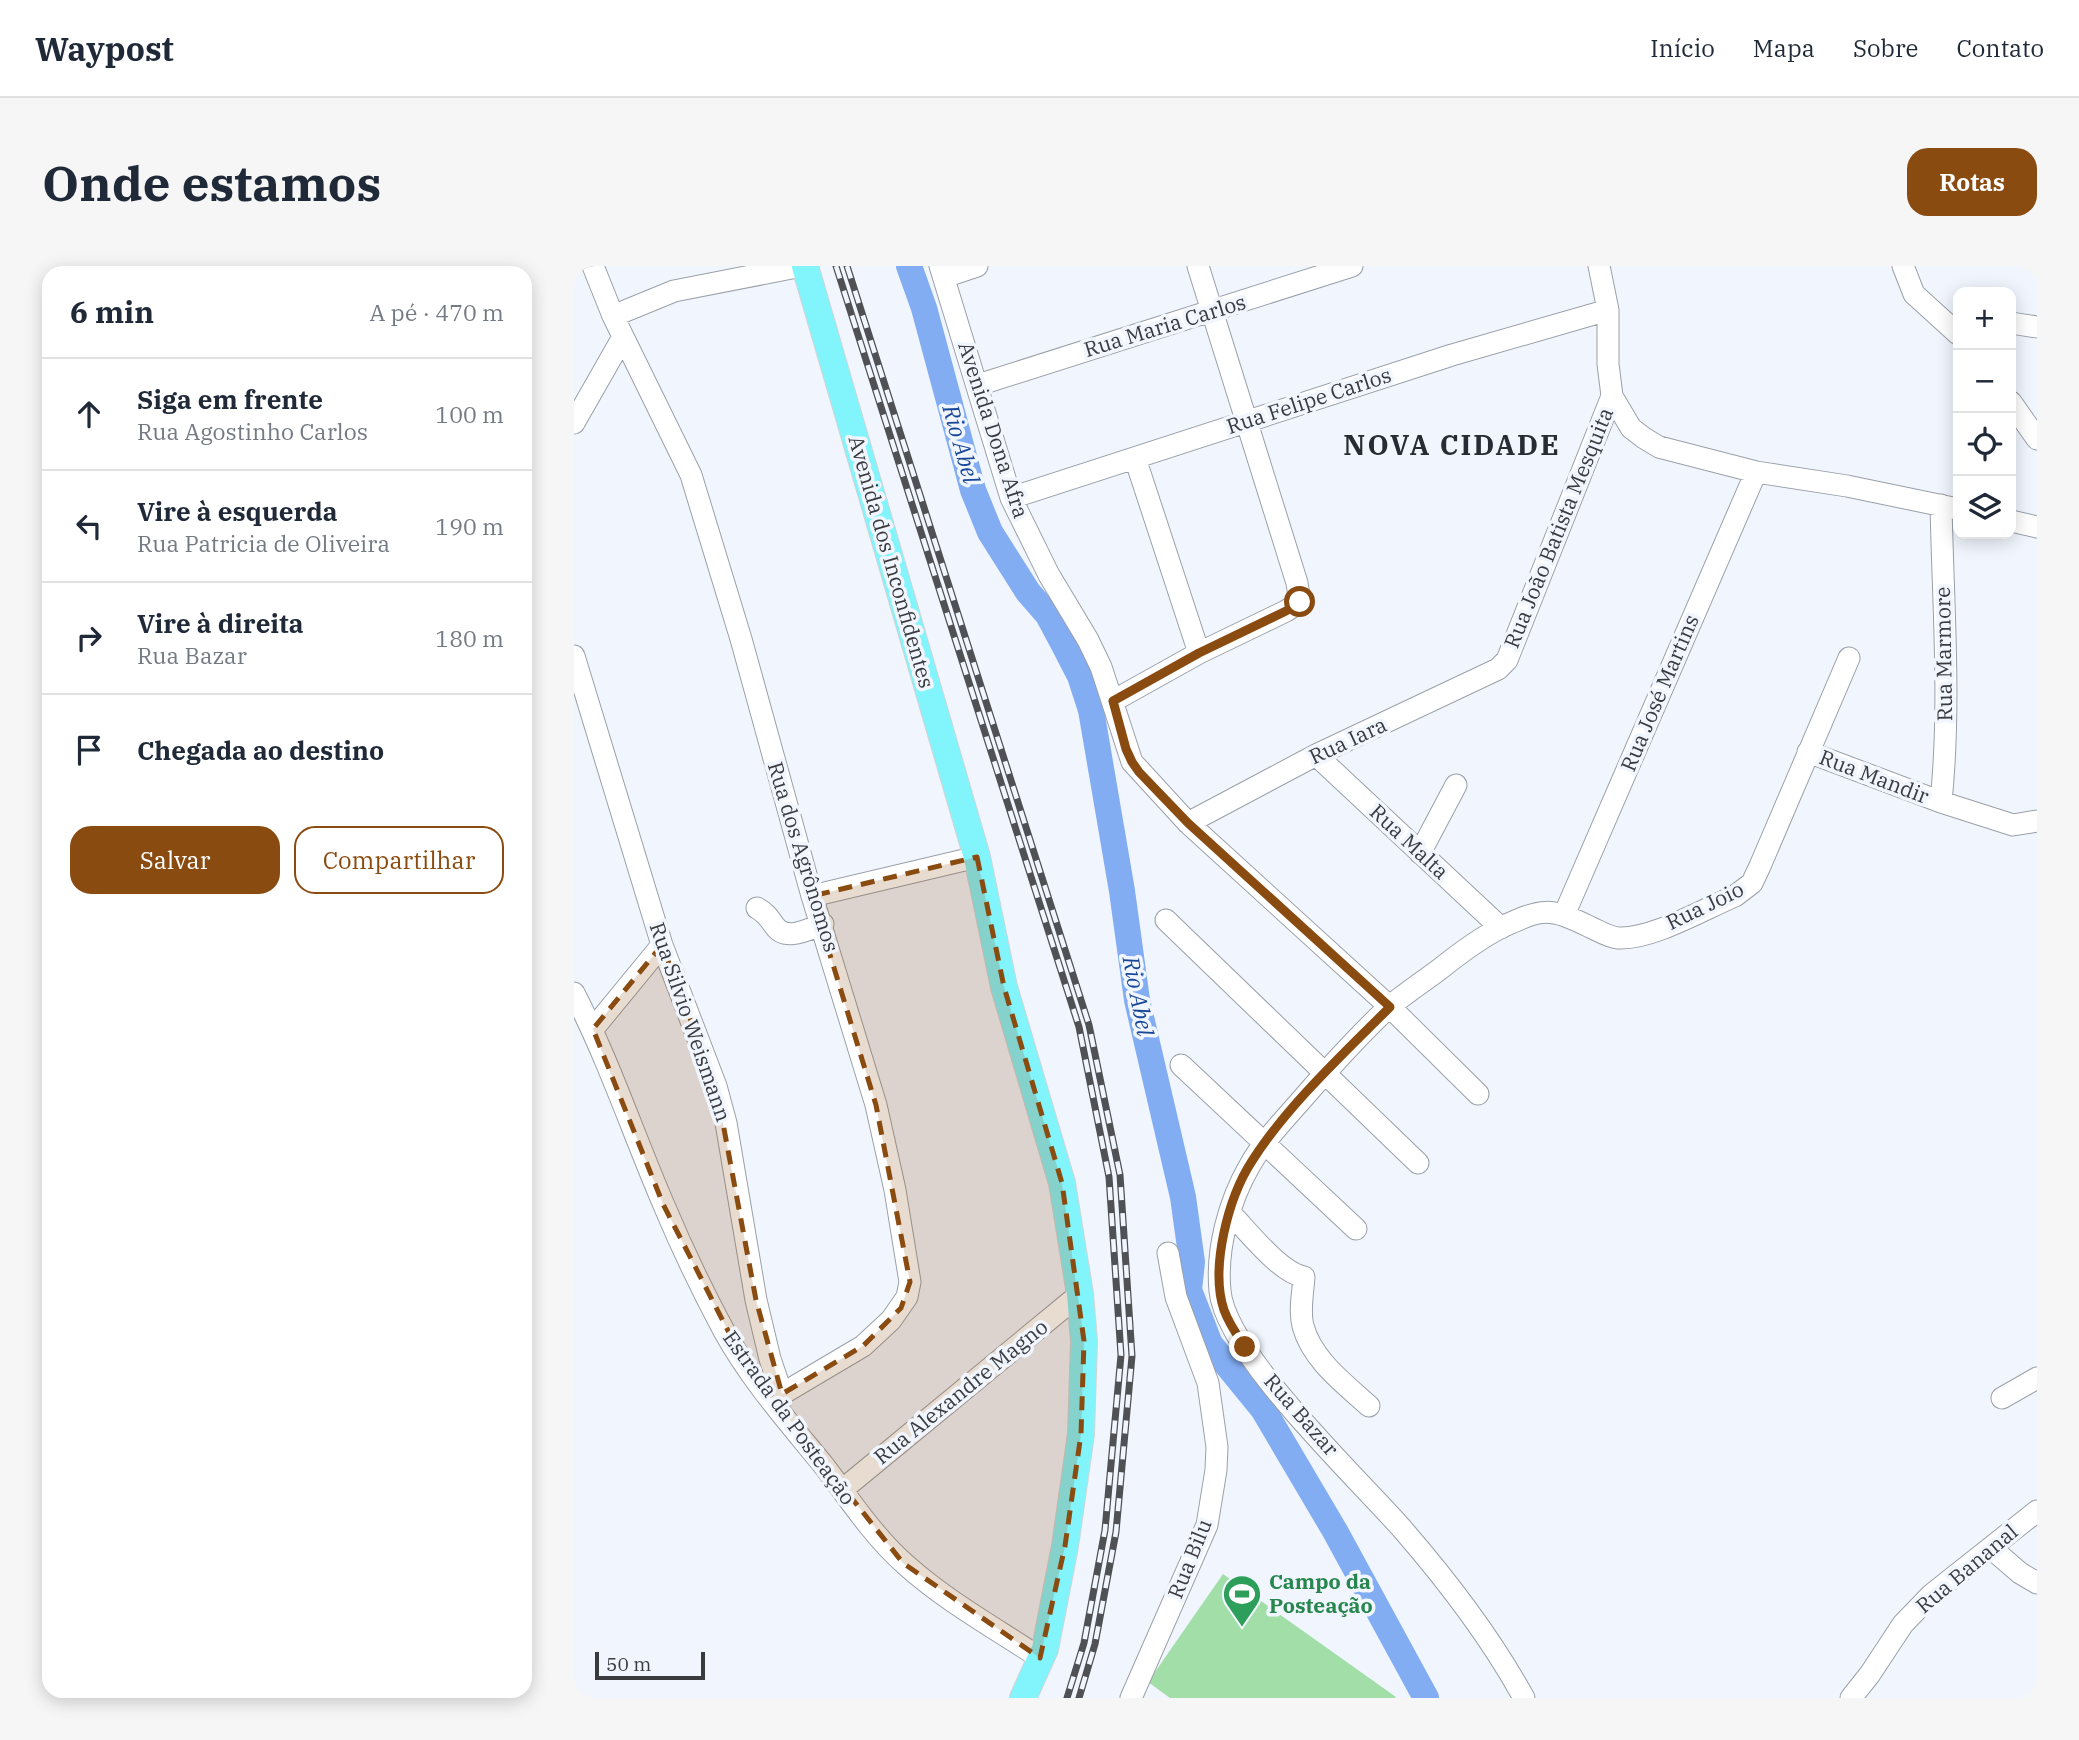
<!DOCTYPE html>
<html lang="pt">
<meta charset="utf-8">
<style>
body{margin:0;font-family:"IBM Plex Serif",serif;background:#f6f6f7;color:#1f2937}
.controls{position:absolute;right:21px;top:21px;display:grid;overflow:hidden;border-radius:14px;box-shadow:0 4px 18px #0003}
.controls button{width:63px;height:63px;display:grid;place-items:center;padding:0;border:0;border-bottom:2px solid #e0e1e3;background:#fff;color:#1f2937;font:35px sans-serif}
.scale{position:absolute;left:21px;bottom:18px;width:110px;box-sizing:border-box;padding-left:7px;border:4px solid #393b3f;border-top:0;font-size:19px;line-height:24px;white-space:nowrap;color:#393b3f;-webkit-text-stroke:5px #f1f6fe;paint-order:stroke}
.stop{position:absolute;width:21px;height:21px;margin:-16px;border:5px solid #8a4b10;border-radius:50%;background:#fff}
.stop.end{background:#8a4b10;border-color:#fff;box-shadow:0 2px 7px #0008}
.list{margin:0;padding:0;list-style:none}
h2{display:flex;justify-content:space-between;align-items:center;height:91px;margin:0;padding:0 28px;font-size:30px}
h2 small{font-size:23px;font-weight:400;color:#747a83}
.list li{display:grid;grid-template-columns:46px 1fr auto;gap:21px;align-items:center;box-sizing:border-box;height:112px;padding:0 28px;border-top:2px solid #e0e1e3}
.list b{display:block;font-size:26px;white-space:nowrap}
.list p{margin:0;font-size:23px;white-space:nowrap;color:#747a83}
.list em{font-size:23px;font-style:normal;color:#747a83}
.actions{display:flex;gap:14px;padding:21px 28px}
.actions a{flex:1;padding:16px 0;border:2px solid #8a4b10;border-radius:21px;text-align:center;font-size:24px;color:#8a4b10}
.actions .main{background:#8a4b10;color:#fff}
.icon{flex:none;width:38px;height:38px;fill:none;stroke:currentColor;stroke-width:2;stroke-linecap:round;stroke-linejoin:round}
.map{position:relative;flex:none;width:1463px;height:1432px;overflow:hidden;border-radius:21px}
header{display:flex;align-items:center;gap:42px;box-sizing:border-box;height:98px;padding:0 35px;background:#fff;border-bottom:2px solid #e0e1e3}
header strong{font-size:33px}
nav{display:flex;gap:38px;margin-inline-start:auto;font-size:24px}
.intro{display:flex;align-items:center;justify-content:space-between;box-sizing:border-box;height:168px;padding:0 42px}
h1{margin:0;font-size:49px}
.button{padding:18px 32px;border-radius:21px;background:#8a4b10;color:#fff;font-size:24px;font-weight:700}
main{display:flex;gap:42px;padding:0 42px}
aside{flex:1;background:#fff;border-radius:21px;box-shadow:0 4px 18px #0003}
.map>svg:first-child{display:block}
.green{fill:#a2dea8}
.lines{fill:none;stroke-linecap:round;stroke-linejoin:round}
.river{stroke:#83adf3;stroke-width:26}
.minor-casing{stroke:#9aa0a9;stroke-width:23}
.major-casing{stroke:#d3d4d5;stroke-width:28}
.minor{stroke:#fff;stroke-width:21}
.major{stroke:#82f4fb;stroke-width:26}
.rail-casing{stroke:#4f5155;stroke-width:7}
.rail{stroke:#f1f6fe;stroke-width:4.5;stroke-dasharray:13;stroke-linecap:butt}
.route{stroke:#8a4b10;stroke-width:9}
.marked{fill:#8a4b10;fill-opacity:0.2;stroke:#8a4b10;stroke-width:5;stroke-dasharray:14 9;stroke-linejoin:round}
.labels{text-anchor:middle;stroke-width:7;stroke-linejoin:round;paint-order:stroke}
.street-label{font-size:21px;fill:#393b3f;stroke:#f1f6fe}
.leisure-label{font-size:21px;font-weight:bold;fill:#27864d;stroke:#f1f6fe;text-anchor:start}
.water-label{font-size:23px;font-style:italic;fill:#184797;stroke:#f1f6fe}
.district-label{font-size:28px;font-weight:bold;letter-spacing:2px;fill:#272c34;stroke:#f1f6fe}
</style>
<header>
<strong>Waypost</strong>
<nav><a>Início</a><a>Mapa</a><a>Sobre</a><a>Contato</a></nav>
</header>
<div class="intro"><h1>Onde estamos</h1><a class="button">Rotas</a></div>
<main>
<aside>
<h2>6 min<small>A pé · 470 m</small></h2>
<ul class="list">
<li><svg class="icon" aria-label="ahead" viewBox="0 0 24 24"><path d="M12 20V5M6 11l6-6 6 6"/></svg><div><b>Siga em frente</b><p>Rua Agostinho Carlos</p></div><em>100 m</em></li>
<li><svg class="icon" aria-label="left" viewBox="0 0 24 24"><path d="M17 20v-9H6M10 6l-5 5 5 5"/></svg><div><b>Vire à esquerda</b><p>Rua Patricia de Oliveira</p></div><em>190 m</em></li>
<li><svg class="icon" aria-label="right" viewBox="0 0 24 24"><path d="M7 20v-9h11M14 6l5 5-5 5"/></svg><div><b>Vire à direita</b><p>Rua Bazar</p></div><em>180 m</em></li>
<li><svg class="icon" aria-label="arrive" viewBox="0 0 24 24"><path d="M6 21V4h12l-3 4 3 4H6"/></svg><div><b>Chegada ao destino</b></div></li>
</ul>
<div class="actions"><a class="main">Salvar</a><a>Compartilhar</a></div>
</aside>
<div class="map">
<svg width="1463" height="1432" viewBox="0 0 1463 1432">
<rect width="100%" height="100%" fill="#f1f6fe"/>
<path class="green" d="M 649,1308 L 822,1431 L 821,1432 L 596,1432 L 574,1416 Z"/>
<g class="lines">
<path class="river" d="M 335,0 L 350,42 L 399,224 L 416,266 L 454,326 L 474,349 L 489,377 L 506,410 L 517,444 L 548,625 L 563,734 L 609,931 L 618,996 L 615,1024 L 636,1078 L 689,1143 L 761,1265 L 852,1432"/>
<g class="minor-casing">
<path id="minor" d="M 19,0 L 39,50 L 117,209 L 167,373 L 238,630 L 302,839 L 321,924 L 336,1016 L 333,1031 L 317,1054 L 289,1080 L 208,1128 L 204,1142
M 366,0 L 437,232 L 475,309 L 514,374 L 527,401 L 558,496 L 614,557 L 816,741 L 904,828
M 1025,0 L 1034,44 L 1034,98 L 1038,130 L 1057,162 L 1070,172 L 1085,181 L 1182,206 L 1273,220 L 1384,243
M 1329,0 L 1340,28 L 1384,68
M 370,11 L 403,0
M 39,50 L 100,25 L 228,0
M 1437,57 L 1463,61
M 404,119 L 778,0
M 1437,136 L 1463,173
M 0,157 L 49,71
M 561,192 L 625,387
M 437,232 L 878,89 L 1034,44
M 1367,239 C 1369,338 1377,438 1367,536
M 1437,255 L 1463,261
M 0,390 L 88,679 L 142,820 L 152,857 L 182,1034 L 196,1093 L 208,1128
M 539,435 L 625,387 L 712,345 L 726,336 L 723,317 L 624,0
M 1234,486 L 1367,536 L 1439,559 L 1463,555
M 742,489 L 927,662
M 614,557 L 742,489 L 924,403 L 933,394 L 1038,130
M 846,587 L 882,519
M 238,630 L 403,591
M 183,642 C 191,646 195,652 200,659 C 211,676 233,664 249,658
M 990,649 L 1182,206
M 592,654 L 844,897
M 0,727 C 35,795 59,867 89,937 C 107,980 128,1024 150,1065 C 177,1114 216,1158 251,1201 C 276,1234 300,1271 332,1299 C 372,1335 421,1362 466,1392
M 19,763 L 88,679
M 607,799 L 782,963
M 656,947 C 674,965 705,1006 730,1011 C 729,1026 725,1045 729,1060 C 738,1094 771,1118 795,1140
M 1428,1132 L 1463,1112
M 268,1224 L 506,1028
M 1417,1282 L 1446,1307 L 1463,1317
M 557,1432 L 633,1259 L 642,1204 L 643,1181 L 634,1117 L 602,1031 L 594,987
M 950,1432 C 917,1372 875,1317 830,1265 C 785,1213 652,1089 646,1025 C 642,983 655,935 676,899 C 690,874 712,852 730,831 C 757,800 786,768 816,740 C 832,727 850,715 866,703 C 886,687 906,672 928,661 C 969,642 975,641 1016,661 C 1025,665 1034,671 1044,672 C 1077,674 1130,643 1161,630 L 1178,617 L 1186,600 L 1275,392
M 1277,1432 L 1296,1408 L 1329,1358 L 1357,1329 L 1463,1245"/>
</g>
<g class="major-casing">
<path id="major" d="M 231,0 L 403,591 L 430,721 L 488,917 L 506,1028 L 510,1075 L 507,1168 L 491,1280 L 471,1383 L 449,1432"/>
</g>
<use href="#minor" class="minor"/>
<use href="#major" class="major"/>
<g class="rail-casing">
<path id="rail" d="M 262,0 L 505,761 L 535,911 L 547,1089 L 531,1264 L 510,1377 L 493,1432
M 273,0 L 515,759 L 546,909 L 558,1090 L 542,1266 L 521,1378 L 505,1432"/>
</g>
<use href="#rail" class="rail"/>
</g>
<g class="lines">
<path class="route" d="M 671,1081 C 663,1069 655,1058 650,1044 C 636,1002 654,932 678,895 C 713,840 770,787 816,741 L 614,557 L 565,506 L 558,496 L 552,483 L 539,435 L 625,387 L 712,345 L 726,336"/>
</g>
<path class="marked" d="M 403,591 L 430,721 L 488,917 L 510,1075 L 507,1168 L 491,1280 L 466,1392 L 329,1297 L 170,1096 L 89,938 L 19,763 L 88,679 L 142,820 L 182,1034 L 208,1128 L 289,1080 L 327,1042 L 336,1016 L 302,839 L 238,630 Z"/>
<defs>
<g id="stadium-pin" transform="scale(2.0125)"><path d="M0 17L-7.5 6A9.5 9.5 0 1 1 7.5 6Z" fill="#2e9e5b" stroke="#f1f6fe"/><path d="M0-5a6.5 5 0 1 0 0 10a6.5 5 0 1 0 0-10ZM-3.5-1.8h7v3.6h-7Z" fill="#fff"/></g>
</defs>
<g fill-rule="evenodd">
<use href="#stadium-pin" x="668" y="1328"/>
</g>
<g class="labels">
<g class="street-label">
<text transform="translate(591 60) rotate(-17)" y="7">Rua Maria Carlos</text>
<text transform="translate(735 135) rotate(-18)" y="7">Rua Felipe Carlos</text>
<text transform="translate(419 164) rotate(72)" y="7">Avenida Dona Afra</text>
<text transform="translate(985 262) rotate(-68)" y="7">Rua João Batista Mesquita</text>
<text transform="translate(317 296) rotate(74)" y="7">Avenida dos Inconfidentes</text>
<text transform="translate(1370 388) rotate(-91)" y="7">Rua Marmore</text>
<text transform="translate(1086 427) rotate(-67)" y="7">Rua José Martins</text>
<text transform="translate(774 475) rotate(-25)" y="7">Rua Iara</text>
<text transform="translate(1300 511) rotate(21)" y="7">Rua Mandir</text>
<text transform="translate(835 576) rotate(43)" y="7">Rua Malta</text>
<text transform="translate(229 591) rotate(73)" y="7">Rua dos Agrônomos</text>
<text transform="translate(1131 640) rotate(-26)" y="7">Rua Joio</text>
<text transform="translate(116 756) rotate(71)" y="7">Rua Silvio Weismann</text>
<text transform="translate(387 1126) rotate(-39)" y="7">Rua Alexandre Magno</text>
<text transform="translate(727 1149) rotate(49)" y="7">Rua Bazar</text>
<text transform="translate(215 1152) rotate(54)" y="7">Estrada da Posteação</text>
<text transform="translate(616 1293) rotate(-68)" y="7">Rua Bilu</text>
<text transform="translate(1393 1303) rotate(-40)" y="7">Rua Bananal</text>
</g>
<g class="leisure-label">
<text x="695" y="1323">Campo da<tspan x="695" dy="24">Posteação</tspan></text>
</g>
<g class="water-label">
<text transform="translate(387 178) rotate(74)" y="8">Rio Abel</text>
<text transform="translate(564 730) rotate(79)" y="8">Rio Abel</text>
</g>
<g class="district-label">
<text x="878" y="189">NOVA CIDADE</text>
</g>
</g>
</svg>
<div class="controls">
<button>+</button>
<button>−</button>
<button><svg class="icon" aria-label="locate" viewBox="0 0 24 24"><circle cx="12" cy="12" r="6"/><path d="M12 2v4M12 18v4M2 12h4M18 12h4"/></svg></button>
<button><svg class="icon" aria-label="layers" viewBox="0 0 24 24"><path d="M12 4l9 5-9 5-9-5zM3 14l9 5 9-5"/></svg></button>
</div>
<div class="scale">50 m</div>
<div class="stop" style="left:726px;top:336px"></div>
<div class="stop end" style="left:671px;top:1081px"></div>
</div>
</main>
